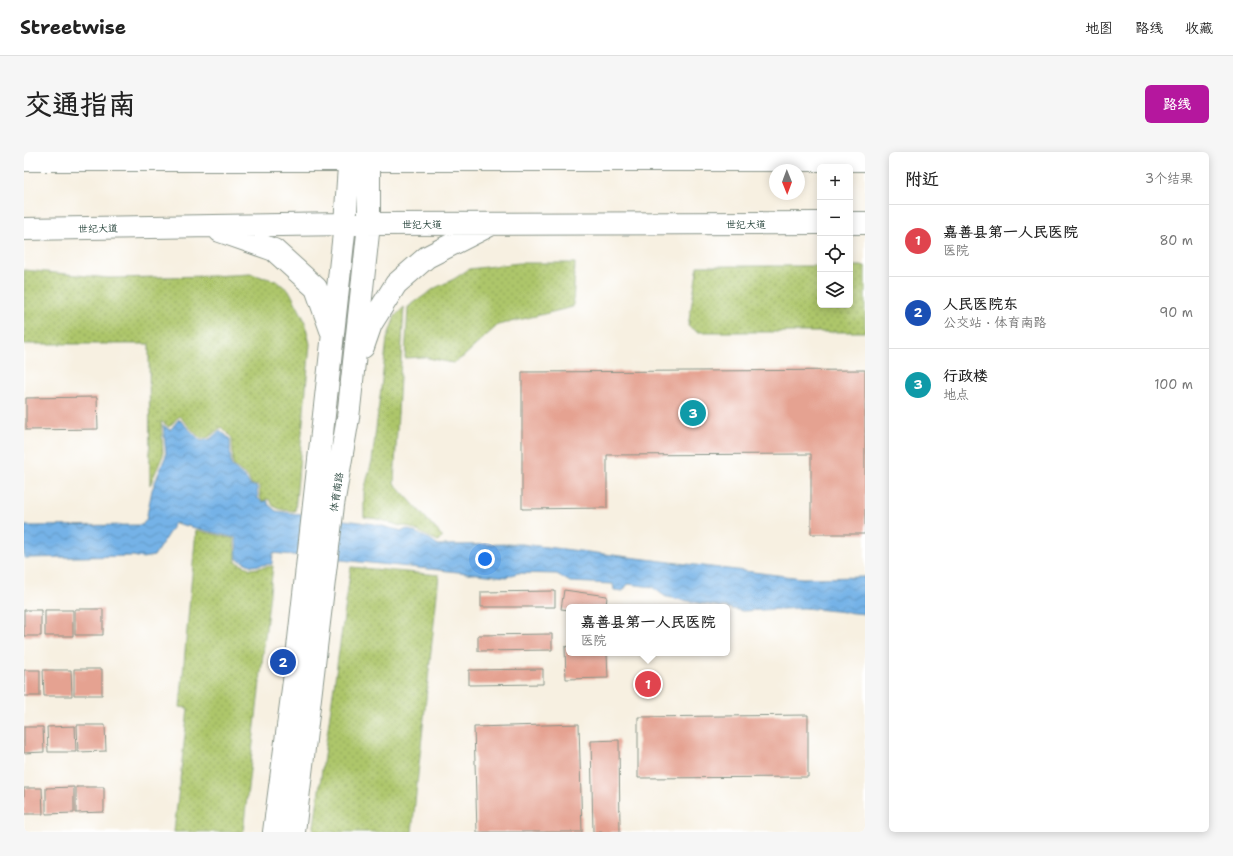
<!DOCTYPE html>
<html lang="zh">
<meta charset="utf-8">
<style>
body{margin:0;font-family:"Shantell Sans","LXGW WenKai TC",sans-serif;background:#f6f6f6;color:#222}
.controls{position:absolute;right:12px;top:12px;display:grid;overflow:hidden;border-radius:6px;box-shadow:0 2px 10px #0003}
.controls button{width:36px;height:36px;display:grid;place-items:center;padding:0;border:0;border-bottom:1px solid #e0e0e0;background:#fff;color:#222;font:20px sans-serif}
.compass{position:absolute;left:745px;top:12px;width:36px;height:36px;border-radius:50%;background:#fff;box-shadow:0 2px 10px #0003;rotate:179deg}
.you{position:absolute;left:461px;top:407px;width:14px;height:14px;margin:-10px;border:3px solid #fff;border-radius:50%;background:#1a73e8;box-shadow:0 0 0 6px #1a73e833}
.badge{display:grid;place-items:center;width:26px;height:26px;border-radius:50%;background:#b5179e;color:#fff;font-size:13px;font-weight:700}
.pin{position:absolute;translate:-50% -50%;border:2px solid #fff;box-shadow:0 1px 4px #0006}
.popup{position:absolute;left:542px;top:452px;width:164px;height:52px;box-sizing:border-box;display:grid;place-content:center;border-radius:6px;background:#fff;filter:drop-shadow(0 1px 3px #0005);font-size:13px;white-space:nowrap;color:#767676}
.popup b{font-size:15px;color:#222}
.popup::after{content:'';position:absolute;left:50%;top:100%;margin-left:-8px;border:8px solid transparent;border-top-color:#fff}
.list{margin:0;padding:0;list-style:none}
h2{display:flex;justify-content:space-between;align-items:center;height:52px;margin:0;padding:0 16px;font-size:17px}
h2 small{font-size:13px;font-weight:400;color:#767676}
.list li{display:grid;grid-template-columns:26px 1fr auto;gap:12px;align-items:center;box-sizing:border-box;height:72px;padding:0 16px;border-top:1px solid #e0e0e0}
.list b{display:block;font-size:15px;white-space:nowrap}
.list p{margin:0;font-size:13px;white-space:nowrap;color:#767676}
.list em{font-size:13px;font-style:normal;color:#767676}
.icon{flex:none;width:22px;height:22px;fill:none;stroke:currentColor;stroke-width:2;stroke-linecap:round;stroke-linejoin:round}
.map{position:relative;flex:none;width:841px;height:680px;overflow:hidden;border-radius:6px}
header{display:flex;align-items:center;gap:24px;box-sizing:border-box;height:56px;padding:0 20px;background:#fff;border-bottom:1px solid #e0e0e0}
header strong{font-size:19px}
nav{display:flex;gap:22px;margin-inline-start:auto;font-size:14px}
.intro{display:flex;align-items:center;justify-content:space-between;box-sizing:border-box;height:96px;padding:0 24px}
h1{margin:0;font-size:28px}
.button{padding:10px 18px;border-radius:6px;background:#b5179e;color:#fff;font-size:14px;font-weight:700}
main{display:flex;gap:24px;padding:0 24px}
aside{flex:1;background:#fff;border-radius:6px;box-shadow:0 2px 10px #0003}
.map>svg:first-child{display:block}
.park{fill:url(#park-dots);stroke:#668250}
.water{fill:url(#water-waves);stroke:#4a788e}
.building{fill:#e5a291}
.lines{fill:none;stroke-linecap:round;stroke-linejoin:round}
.major-casing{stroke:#8b968a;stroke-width:24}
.major{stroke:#fff;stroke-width:22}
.labels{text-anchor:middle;stroke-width:3;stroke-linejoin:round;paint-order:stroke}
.street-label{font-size:10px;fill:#1f3d34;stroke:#fff}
</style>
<header>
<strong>Streetwise</strong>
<nav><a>地图</a><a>路线</a><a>收藏</a></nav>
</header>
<div class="intro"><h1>交通指南</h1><a class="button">路线</a></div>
<main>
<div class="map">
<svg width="841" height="680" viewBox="0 0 841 680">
<defs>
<pattern id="park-dots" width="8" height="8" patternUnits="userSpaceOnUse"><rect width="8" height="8" fill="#adc66b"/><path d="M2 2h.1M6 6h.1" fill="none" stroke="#8ca259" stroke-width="1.8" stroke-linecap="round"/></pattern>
<pattern id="water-waves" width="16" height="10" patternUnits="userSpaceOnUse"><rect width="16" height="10" fill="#75b2e7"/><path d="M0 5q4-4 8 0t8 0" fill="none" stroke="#5f92bc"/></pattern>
</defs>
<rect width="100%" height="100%" fill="#fff"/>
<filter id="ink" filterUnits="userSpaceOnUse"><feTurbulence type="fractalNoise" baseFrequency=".025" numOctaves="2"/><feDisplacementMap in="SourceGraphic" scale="8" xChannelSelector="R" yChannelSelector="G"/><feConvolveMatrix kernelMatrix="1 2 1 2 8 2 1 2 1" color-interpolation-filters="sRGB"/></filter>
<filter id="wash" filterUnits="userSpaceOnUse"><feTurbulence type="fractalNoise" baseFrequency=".012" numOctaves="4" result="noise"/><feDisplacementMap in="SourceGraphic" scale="16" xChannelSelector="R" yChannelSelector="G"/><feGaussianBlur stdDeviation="0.9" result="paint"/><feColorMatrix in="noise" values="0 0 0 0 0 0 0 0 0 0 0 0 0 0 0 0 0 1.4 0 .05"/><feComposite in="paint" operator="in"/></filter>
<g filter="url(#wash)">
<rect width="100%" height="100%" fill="#f7f0e1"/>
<path class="park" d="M 495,111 L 551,111 L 549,155 L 474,173 L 439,205 L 429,211 L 399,205 L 381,206 L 384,155 L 411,136 L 430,127 L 445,117 Z
M 674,114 L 796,114 L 796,153 L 826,153 L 826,114 L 841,114 L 841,180 L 673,180 L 664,174 Z
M 0,118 L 85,126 L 187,124 L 227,122 L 253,129 L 266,140 L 280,167 L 286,192 L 271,359 C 261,358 249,359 245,347 L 238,349 L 236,345 L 235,334 L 227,332 L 224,325 L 209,313 L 208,286 L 197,275 L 185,285 L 177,287 L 155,264 L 145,275 L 137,269 L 139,303 L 126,333 L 125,192 L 0,192 Z
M 380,155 L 370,331 L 419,385 L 414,389 L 383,374 L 377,374 L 353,367 L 340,365 L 340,339 L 348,309 L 363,187 L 371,164 Z
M 172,378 L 210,387 L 212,410 L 227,417 L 249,414 L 219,680 L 150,680 L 164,556 L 156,555 Z
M 327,415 L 415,423 L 388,680 L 291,680 L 290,674 Z"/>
<path class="water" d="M 155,267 L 177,289 L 186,287 L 196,278 L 206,287 L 207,313 L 222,326 L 226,333 L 233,335 L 234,346 L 238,350 L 243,349 L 245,353 L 252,359 L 350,372 L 378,379 L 383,377 L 406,387 L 414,393 L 498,392 L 778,426 L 841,425 L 841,462 L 780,456 L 718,459 L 703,456 L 703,455 L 697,455 L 642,445 L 628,435 L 604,432 L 599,439 L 590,438 L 589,432 L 546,430 L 533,422 L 493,421 L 483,425 L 249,401 L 248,412 L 228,414 L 213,407 L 212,386 L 151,371 L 130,404 L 118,406 L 109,404 L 0,406 L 0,374 L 118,373 L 122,368 L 128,338 L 142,303 L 139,273 L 146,278 Z"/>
<g id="blocks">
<path class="building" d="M 841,218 L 841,382 L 787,382 L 787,302 L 583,303 L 583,356 L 498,357 L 498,220 Z
M 73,245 L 74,277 L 2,278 L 2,246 Z
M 540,438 L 583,444 L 582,455 L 545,455 L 545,458 L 537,457 Z
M 531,439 L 531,455 L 457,455 L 457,440 Z
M 51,457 L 79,457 L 79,483 L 51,483 Z
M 0,458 L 17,458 L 17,484 L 0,484 Z
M 21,458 L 49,458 L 49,484 L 21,484 Z
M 528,482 L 528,498 L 454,499 L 454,483 Z
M 545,494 L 545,501 L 583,501 L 584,526 L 542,527 L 541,495 Z
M 50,517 L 78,517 L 78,543 L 50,543 Z
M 519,517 L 519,532 L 445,533 L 445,518 Z
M 0,518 L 16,518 L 16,544 L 0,544 Z
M 19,518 L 47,518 L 48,544 L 20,544 Z
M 784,563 L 784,625 L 614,626 L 614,565 Z
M 555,572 L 558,680 L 453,680 L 450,575 Z
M 53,573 L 81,573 L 82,599 L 54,600 Z
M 51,574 L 52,600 L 24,600 L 23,575 Z
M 0,575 L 19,575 L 20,600 L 0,601 Z
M 595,588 L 596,680 L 569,680 L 567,589 Z
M 50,635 L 50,661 L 22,662 L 22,636 Z
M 52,635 L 80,635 L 80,660 L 52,661 Z
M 0,636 L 18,636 L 19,662 L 0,662 Z"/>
</g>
</g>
<g filter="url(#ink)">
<use href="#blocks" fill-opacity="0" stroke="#8b968a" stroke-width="1"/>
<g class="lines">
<g class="major-casing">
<path id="major" d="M 0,8 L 841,8
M 826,71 L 841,71
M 0,77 L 321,72 L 796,71
M 196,79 L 250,98 L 292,136 L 307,178
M 339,195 L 347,172 L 372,132 L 403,105 L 464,74
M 250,680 L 272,514 L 306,209 L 321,72 L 326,0
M 270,680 L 309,353 L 324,266 L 345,72 L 345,8 L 346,0"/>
</g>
<use href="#major" class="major"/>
</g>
</g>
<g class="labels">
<g class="street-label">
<text x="398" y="76">世纪大道</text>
<text x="722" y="76">世纪大道</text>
<text transform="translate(74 76) rotate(-1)" y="4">世纪大道</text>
<text transform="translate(312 340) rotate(-81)" y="4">体育南路</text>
</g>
</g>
</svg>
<div class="controls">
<button>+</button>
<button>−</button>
<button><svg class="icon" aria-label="locate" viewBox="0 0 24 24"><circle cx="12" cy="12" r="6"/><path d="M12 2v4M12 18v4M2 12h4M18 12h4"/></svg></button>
<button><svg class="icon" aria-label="layers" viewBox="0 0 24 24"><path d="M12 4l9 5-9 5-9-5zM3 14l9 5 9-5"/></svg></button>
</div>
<svg class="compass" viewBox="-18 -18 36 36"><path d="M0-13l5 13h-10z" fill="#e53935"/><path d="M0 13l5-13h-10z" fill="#767676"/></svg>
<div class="you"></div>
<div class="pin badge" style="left:624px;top:532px;background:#e0444e">1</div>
<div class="popup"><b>嘉善县第一人民医院</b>医院</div>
<div class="pin badge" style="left:259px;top:510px;background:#1a4fb4">2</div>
<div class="pin badge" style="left:669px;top:261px;background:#0f9aa8">3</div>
</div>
<aside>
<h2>附近<small>3个结果</small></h2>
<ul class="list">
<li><span class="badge" style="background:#e0444e">1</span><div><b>嘉善县第一人民医院</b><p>医院</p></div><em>80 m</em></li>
<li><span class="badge" style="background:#1a4fb4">2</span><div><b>人民医院东</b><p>公交站 · 体育南路</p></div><em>90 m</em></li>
<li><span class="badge" style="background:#0f9aa8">3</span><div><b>行政楼</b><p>地点</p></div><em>100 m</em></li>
</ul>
</aside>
</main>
